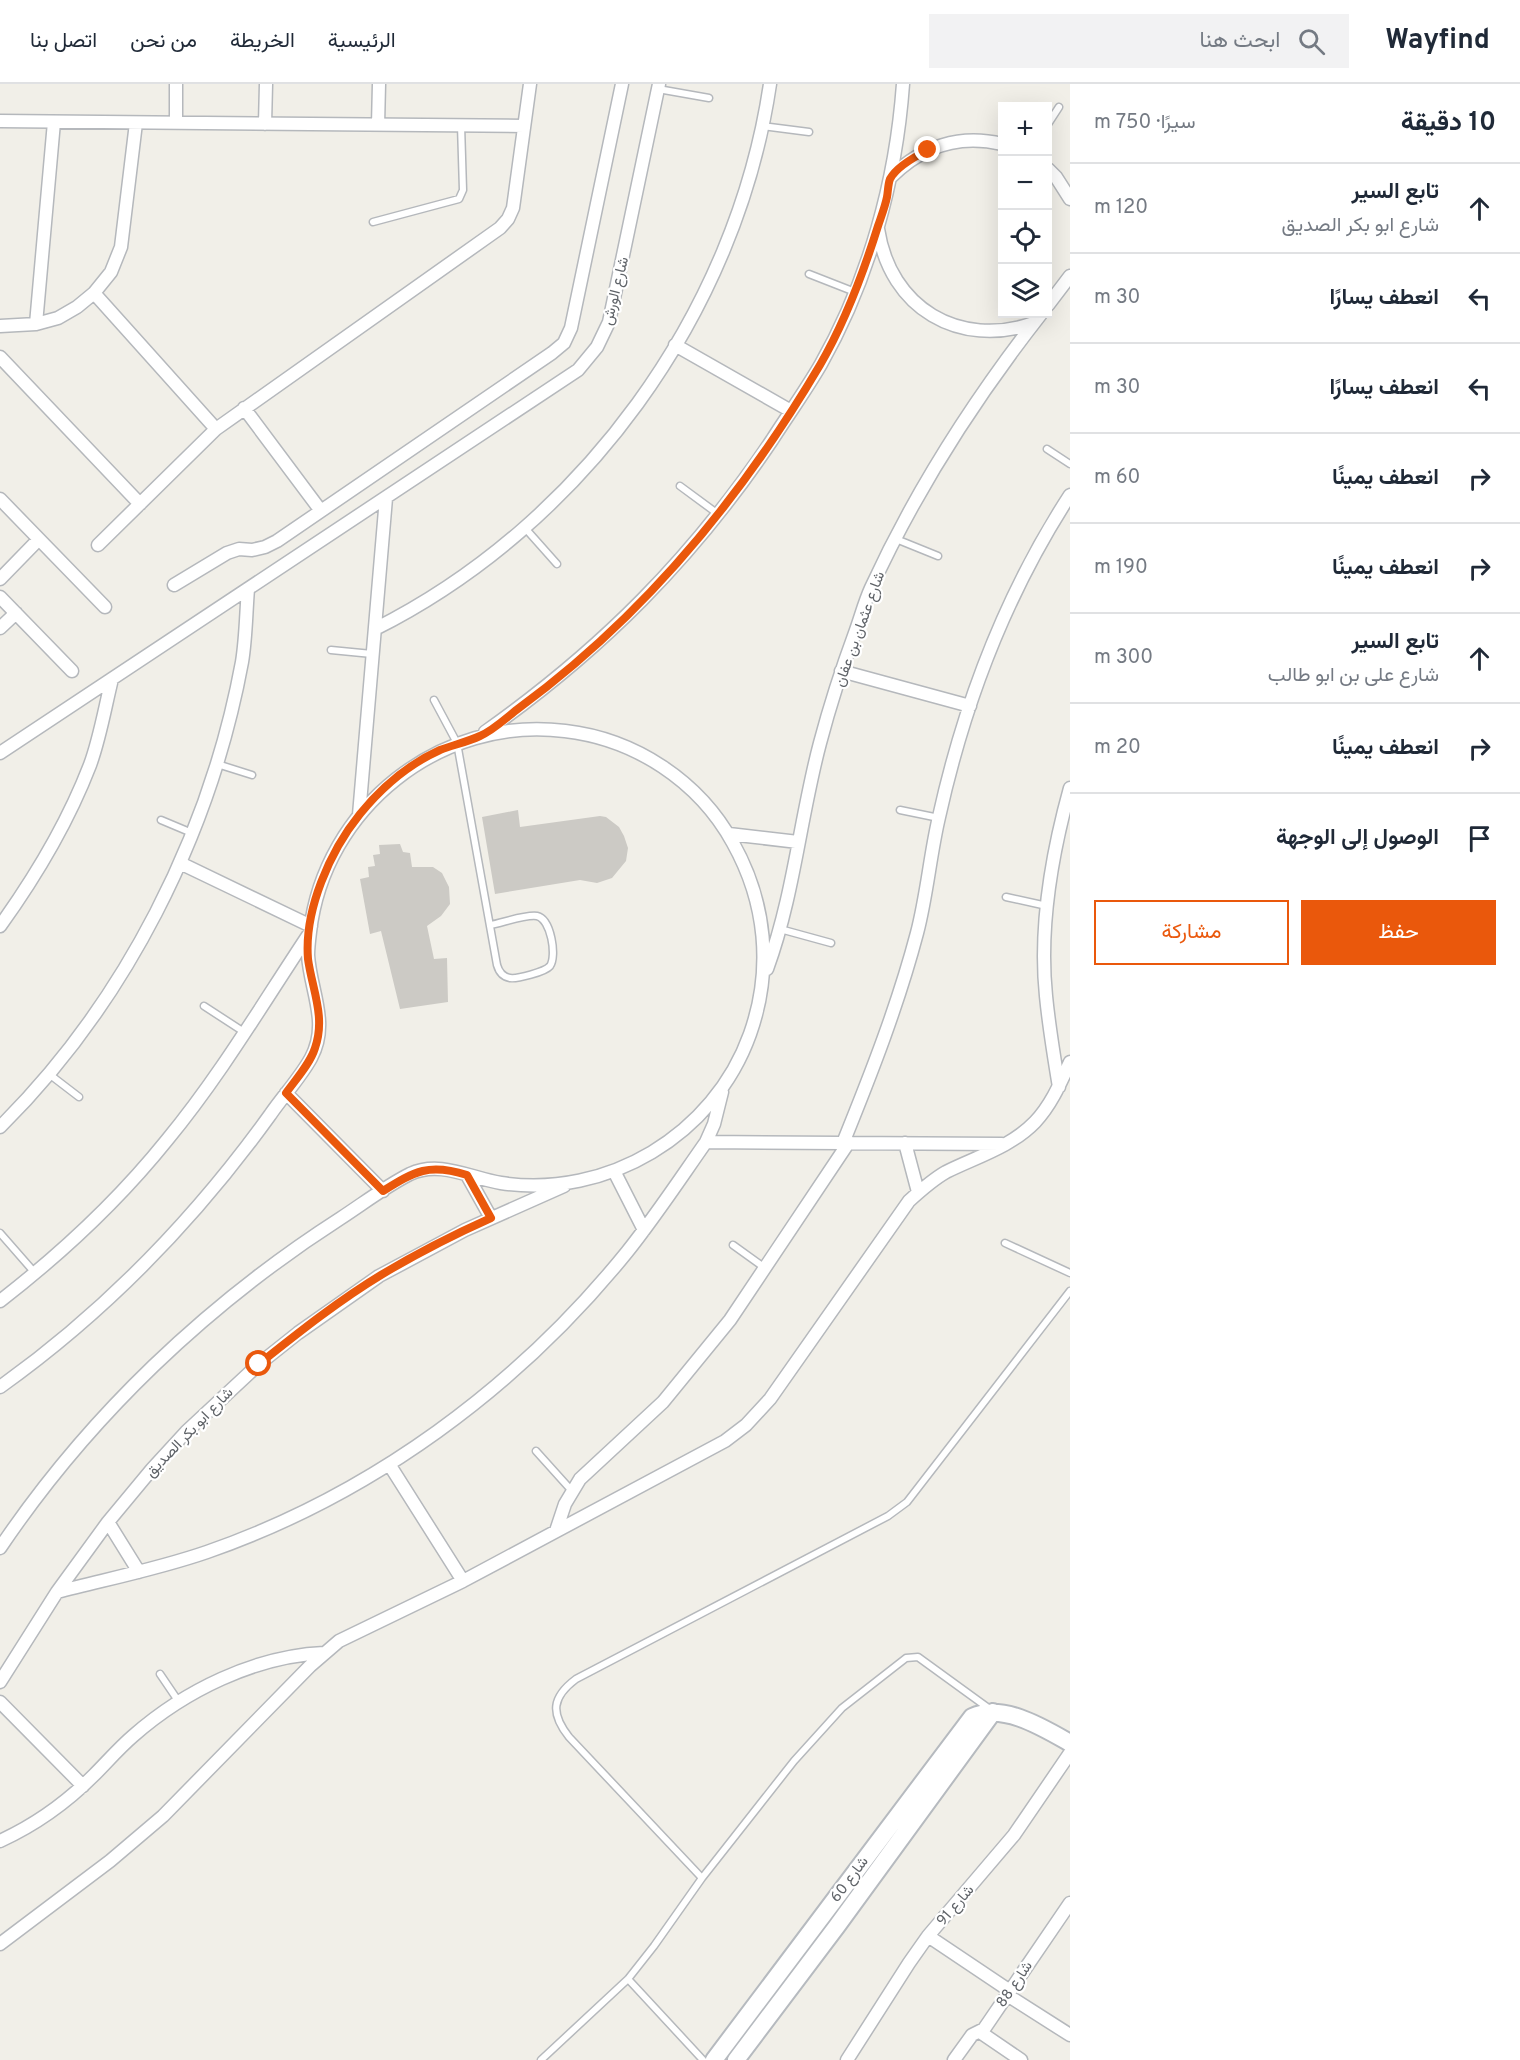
<!DOCTYPE html>
<html lang="ar">
<meta charset="utf-8">
<style>
body{margin:0;font-family:Overpass,Vazirmatn,sans-serif;background:#f2f2f3;color:#1f2937;direction:rtl}
.controls{position:absolute;right:18px;top:18px;display:grid;overflow:hidden;border-radius:0px;box-shadow:0 6px 24px #0002}
.controls button{width:54px;height:54px;display:grid;place-items:center;padding:0;border:0;border-bottom:2px solid #e0e1e3;background:#fff;color:#1f2937;font:30px sans-serif}
.stop{position:absolute;width:18px;height:18px;margin:-14px;border:4px solid #ea580c;border-radius:50%;background:#fff}
.stop.end{background:#ea580c;border-color:#fff;box-shadow:0 2px 6px #0008}
.list{margin:0;padding:0;list-style:none}
h2{display:flex;justify-content:space-between;align-items:center;height:78px;margin:0;padding:0 24px;font-size:26px}
h2 small{font-size:20px;font-weight:400;color:#747a83}
.list li{display:grid;grid-template-columns:39px 1fr auto;gap:18px;align-items:center;box-sizing:border-box;height:90px;padding:0 24px;border-top:2px solid #e0e1e3}
.list b{display:block;font-size:22px;white-space:nowrap}
.list p{margin:0;font-size:20px;white-space:nowrap;color:#747a83}
.list em{font-size:20px;font-style:normal;color:#747a83}
.actions{display:flex;gap:12px;padding:18px 24px}
.actions a{flex:1;padding:14px 0;border:2px solid #ea580c;border-radius:0px;text-align:center;font-size:21px;color:#ea580c}
.actions .main{background:#ea580c;color:#fff}
.icon{flex:none;width:33px;height:33px;fill:none;stroke:currentColor;stroke-width:2;stroke-linecap:round;stroke-linejoin:round}
.map{position:relative;flex:none;width:1070px;height:1976px;overflow:hidden;direction:ltr}
header{display:flex;align-items:center;gap:36px;box-sizing:border-box;height:84px;padding:0 30px;background:#fff;border-bottom:2px solid #e0e1e3}
header strong{font-size:28px}
nav{display:flex;gap:33px;margin-inline-start:auto;font-size:21px}
.search{width:420px;height:54px;background:#f2f2f3;display:flex;align-items:center;gap:15px;box-sizing:border-box;padding:0 21px;border-radius:0px;color:#747a83;font-size:22px}
main{display:flex}
aside{flex:1;background:#fff}
.map>svg:first-child{display:block}
.building{fill:#cccac5}
.lines{fill:none;stroke-linecap:round;stroke-linejoin:round}
.lane-casing{stroke:#b5b8bc;stroke-width:9}
.street-casing{stroke:#b5b8bc;stroke-width:15}
.secondary-casing{stroke:#b6babf;stroke-width:20}
.lane{stroke:#fff;stroke-width:6}
.street{stroke:#fff;stroke-width:12}
.secondary{stroke:#fff;stroke-width:16}
.route{stroke:#ea580c;stroke-width:8}
.labels{text-anchor:middle;stroke-width:4.5;stroke-linejoin:round;paint-order:stroke}
.street-label{font-size:15px;fill:#5f6368;stroke:#fff}
</style>
<header>
<strong>Wayfind</strong>
<div class="search"><svg class="icon" aria-label="search" viewBox="0 0 24 24"><circle cx="10" cy="10" r="6"/><path d="M15 15l6 6"/></svg>ابحث هنا</div>
<nav><a>الرئيسية</a><a>الخريطة</a><a>من نحن</a><a>اتصل بنا</a></nav>
</header>
<main>
<aside>
<h2>10 دقيقة<small>سيرًا · 750 m</small></h2>
<ul class="list">
<li><svg class="icon" aria-label="ahead" viewBox="0 0 24 24"><path d="M12 20V5M6 11l6-6 6 6"/></svg><div><b>تابع السير</b><p>شارع ابو بكر الصديق</p></div><em>120 m</em></li>
<li><svg class="icon" aria-label="left" viewBox="0 0 24 24"><path d="M17 20v-9H6M10 6l-5 5 5 5"/></svg><div><b>انعطف يسارًا</b></div><em>30 m</em></li>
<li><svg class="icon" aria-label="left" viewBox="0 0 24 24"><path d="M17 20v-9H6M10 6l-5 5 5 5"/></svg><div><b>انعطف يسارًا</b></div><em>30 m</em></li>
<li><svg class="icon" aria-label="right" viewBox="0 0 24 24"><path d="M7 20v-9h11M14 6l5 5-5 5"/></svg><div><b>انعطف يمينًا</b></div><em>60 m</em></li>
<li><svg class="icon" aria-label="right" viewBox="0 0 24 24"><path d="M7 20v-9h11M14 6l5 5-5 5"/></svg><div><b>انعطف يمينًا</b></div><em>190 m</em></li>
<li><svg class="icon" aria-label="ahead" viewBox="0 0 24 24"><path d="M12 20V5M6 11l6-6 6 6"/></svg><div><b>تابع السير</b><p>شارع على بن ابو طالب</p></div><em>300 m</em></li>
<li><svg class="icon" aria-label="right" viewBox="0 0 24 24"><path d="M7 20v-9h11M14 6l5 5-5 5"/></svg><div><b>انعطف يمينًا</b></div><em>20 m</em></li>
<li><svg class="icon" aria-label="arrive" viewBox="0 0 24 24"><path d="M6 21V4h12l-3 4 3 4H6"/></svg><div><b>الوصول إلى الوجهة</b></div></li>
</ul>
<div class="actions"><a class="main">حفظ</a><a>مشاركة</a></div>
</aside>
<div class="map">
<svg width="1070" height="1976" viewBox="0 0 1070 1976">
<rect width="100%" height="100%" fill="#f1efe8"/>
<path class="building" d="M 518,726 L 520,743 L 600,732 L 606,733 L 619,743 L 624,752 L 628,764 L 626,777 L 612,794 L 597,799 L 580,796 L 495,810 L 482,733 Z
M 400,760 L 403,768 L 410,769 L 412,783 L 433,783 L 442,789 L 449,803 L 450,820 L 441,832 L 427,842 L 434,875 L 447,874 L 448,918 L 400,925 L 381,847 L 370,850 L 360,795 L 369,793 L 368,783 L 375,782 L 373,771 L 380,770 L 379,761 Z"/>
<g class="lines">
<g class="lane-casing">
<path id="lane" d="M 658,5 L 709,14
M 1048,40 L 1059,23
M 762,42 L 809,48
M 373,138 L 459,115 L 463,106 L 461,41
M 809,190 L 855,208
M 1047,365 L 1070,380
M 680,402 L 718,430
M 525,444 L 557,480
M 896,455 L 938,472
M 331,566 L 372,570
M 434,616 L 457,659 L 497,881 C 499,888 503,893 510,894 C 517,895 545,888 550,882 C 557,872 551,835 537,832 C 526,830 502,839 490,841
M 217,680 L 252,691
M 900,726 L 939,734
M 161,736 L 192,749
M 1006,813 L 1047,822
M 780,845 L 831,859
M 204,922 L 244,948
M 49,990 L 79,1013
M 0,1149 L 35,1189
M 1005,1159 L 1070,1189
M 733,1161 L 765,1184
M 536,1367 L 572,1407
M 160,1590 L 179,1618
M 702,1794 L 569,1653 C 550,1629 552,1613 576,1595 L 888,1432 L 907,1418 L 1070,1207
M 628,1895 L 703,1976
M 541,1976 L 628,1895 L 654,1862 L 702,1794 L 794,1677 L 842,1624 L 906,1574 L 918,1573 L 991,1626"/>
</g>
<g class="street-casing">
<path id="street" d="M 0,37 L 524,42
M 176,39 L 176,0
M 265,40 L 266,0
M 378,41 L 379,0
M 1048,85 L 1056,93 L 1070,115
M 891,93 C 922,62 960,50 1002,60
M 878,145 C 890,224 959,265 1034,239
M 94,209 L 216,345
M 1048,221 L 1070,192
M 36,240 L 54,38
M 0,242 L 36,240 L 58,234 L 77,223 L 94,209 L 111,188 L 121,163 L 136,39
M 675,261 L 791,327
M 0,273 L 140,420
M 244,324 L 321,427
M 0,415 L 105,523
M 98,461 L 216,345 L 500,144 L 508,135 L 513,124 L 530,0
M 0,495 L 39,455
M 174,501 L 227,469 L 239,465 L 252,466 L 265,463 L 277,457 L 552,269 L 564,259 L 571,244 L 622,0
M 0,513 L 72,587
M 0,544 L 16,529
M 375,545 C 582,441 736,230 770,0
M 841,587 L 970,622
M 485,648 C 601,566 692,475 772,356 C 788,331 806,306 821,280 C 869,195 896,97 903,0
M 0,669 L 578,286 L 597,263 L 609,238 L 659,0
M 359,731 L 386,414
M 729,750 L 798,758
M 180,779 L 311,842
M 0,842 C 36,792 68,738 90,681 C 100,654 105,623 112,595
M 767,885 C 794,811 800,734 820,659 C 830,621 842,584 856,546 C 861,532 865,517 871,504 C 915,408 976,313 1041,230
M 1059,1003 C 1054,973 1049,943 1046,912 C 1039,845 1052,769 1070,704
M 286,1009 L 383,1107
M 0,1043 C 125,919 210,751 242,578 C 246,554 246,529 248,505
M 706,1058 L 1002,1060
M 843,1059 C 871,990 898,921 917,849 C 927,811 930,771 939,733 C 964,620 1007,508 1070,411
M 905,1059 L 918,1108
M 614,1087 L 644,1146
M 467,1091 L 491,1134
M 0,1217 C 62,1169 118,1117 167,1056 C 220,992 263,919 309,850
M 0,1303 C 105,1228 195,1135 270,1031 C 283,1012 300,994 311,974 C 330,939 310,906 308,871 C 308,864 309,856 310,848 C 324,724 441,631 565,647 C 635,655 699,697 733,759 C 766,818 773,885 750,950 C 714,1051 607,1115 501,1099 C 470,1094 440,1076 410,1090 C 386,1102 364,1119 341,1134 C 207,1220 89,1332 0,1464
M 389,1380 L 463,1497
M 108,1438 L 139,1488
M 556,1447 L 565,1420 L 580,1395 L 663,1318 L 730,1236 L 849,1058
M 57,1508 C 107,1495 158,1485 207,1468 C 371,1411 517,1304 627,1168 C 655,1133 680,1095 706,1058 L 714,1040 L 722,1008
M 0,1598 L 57,1508 L 108,1438 L 152,1385 L 186,1348 L 259,1280 L 298,1249 L 379,1192 L 465,1146 L 564,1102
M 0,1618 L 83,1702
M 0,1757 C 35,1741 67,1718 94,1691 C 107,1678 119,1664 133,1652 C 184,1607 255,1572 324,1569
M 928,1852 L 1010,1907
M 0,1860 L 110,1777 L 163,1732 L 310,1582 L 339,1557 L 463,1497 L 725,1357 L 746,1341 L 770,1315 L 909,1117 C 921,1106 932,1096 946,1088 C 976,1073 1011,1063 1035,1038 C 1051,1021 1060,1000 1070,978
M 1007,1911 L 1070,1951
M 980,1948 L 1021,1976
M 847,1976 L 909,1879 L 928,1852 L 1014,1751 L 1070,1669
M 954,1976 L 972,1951 L 984,1945 L 1070,1819"/>
</g>
<g class="secondary-casing">
<path id="secondary" d="M 714,1976 L 972,1633 C 1003,1619 1042,1643 1070,1659
M 736,1976 L 837,1842 L 993,1628"/>
</g>
<use href="#lane" class="lane"/>
<use href="#street" class="street"/>
<use href="#secondary" class="secondary"/>
</g>
<g class="lines">
<path class="route" d="M 259,1280 C 298,1249 338,1217 381,1191 C 416,1170 453,1151 491,1134 L 467,1091 C 429,1079 415,1087 383,1107 L 286,1009 C 296,995 310,980 315,964 C 326,933 312,905 308,875 C 304,826 330,767 360,730 C 382,703 409,680 440,666 C 453,661 467,658 480,652 C 494,646 507,633 519,624 C 643,533 742,413 820,281 C 845,238 863,190 878,142 C 881,133 885,123 887,113 C 888,108 888,100 890,95 C 897,82 916,72 928,66"/>
</g>
<g class="labels">
<g class="street-label">
<text transform="translate(615 207) rotate(-76)" y="5">شارع الورش</text>
<text transform="translate(859 545) rotate(-70)" y="5">شارع عثمان بن عفان</text>
<text transform="translate(189 1348) rotate(-46)" y="5">شارع ابو بكر الصديق</text>
<text transform="translate(849 1795) rotate(-53)" y="5">شارع 60</text>
<text transform="translate(955 1821) rotate(-49)" y="5">شارع 91</text>
<text transform="translate(1014 1900) rotate(-56)" y="5">شارع 88</text>
</g>
</g>
</svg>
<div class="controls">
<button>+</button>
<button>−</button>
<button><svg class="icon" aria-label="locate" viewBox="0 0 24 24"><circle cx="12" cy="12" r="6"/><path d="M12 2v4M12 18v4M2 12h4M18 12h4"/></svg></button>
<button><svg class="icon" aria-label="layers" viewBox="0 0 24 24"><path d="M12 4l9 5-9 5-9-5zM3 14l9 5 9-5"/></svg></button>
</div>
<div class="stop" style="left:259px;top:1280px"></div>
<div class="stop end" style="left:928px;top:66px"></div>
</div>
</main>
